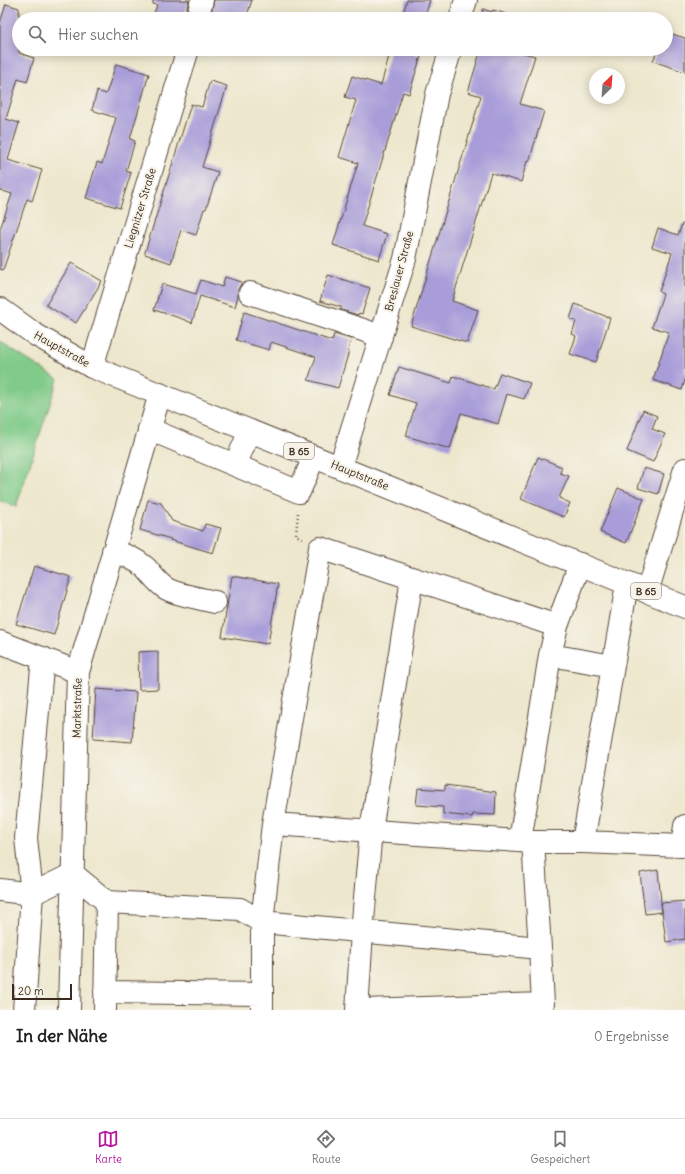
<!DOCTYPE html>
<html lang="de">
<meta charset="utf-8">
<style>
body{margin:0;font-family:Delius,sans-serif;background:#f6f6f6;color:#202124}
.compass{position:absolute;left:589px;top:68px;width:36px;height:36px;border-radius:50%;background:#fff;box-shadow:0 2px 10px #0003;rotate:25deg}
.scale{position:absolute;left:12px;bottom:10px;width:60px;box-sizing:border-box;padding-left:4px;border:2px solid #3b2a1e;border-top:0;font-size:11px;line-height:14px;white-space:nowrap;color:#3b2a1e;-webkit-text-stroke:3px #f7f3e8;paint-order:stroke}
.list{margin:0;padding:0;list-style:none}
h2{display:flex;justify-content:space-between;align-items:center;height:52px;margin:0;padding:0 16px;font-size:17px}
h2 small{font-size:13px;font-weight:400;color:#757577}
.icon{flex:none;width:22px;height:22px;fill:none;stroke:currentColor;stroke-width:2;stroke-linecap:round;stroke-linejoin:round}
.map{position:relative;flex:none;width:685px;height:1010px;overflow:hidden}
.search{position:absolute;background:#fff;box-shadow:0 2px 10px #0003;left:12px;right:12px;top:12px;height:44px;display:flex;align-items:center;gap:10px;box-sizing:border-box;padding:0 14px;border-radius:22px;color:#757577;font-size:15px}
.sheet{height:108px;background:#fff}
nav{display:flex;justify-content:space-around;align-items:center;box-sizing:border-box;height:56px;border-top:1px solid #e0e0e0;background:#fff;font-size:11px;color:#757577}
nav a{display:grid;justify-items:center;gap:2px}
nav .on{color:#b5179e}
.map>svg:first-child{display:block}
.green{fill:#80cb89;stroke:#5e7a54}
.building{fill:#a89dd9}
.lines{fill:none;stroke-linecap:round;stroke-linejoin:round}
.minor-casing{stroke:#564638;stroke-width:24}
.major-casing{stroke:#564638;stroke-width:24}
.path{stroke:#564638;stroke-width:2.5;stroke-dasharray:1 3;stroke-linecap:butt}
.minor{stroke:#fff;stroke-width:22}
.major{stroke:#fff;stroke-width:22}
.labels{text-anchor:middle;stroke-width:4;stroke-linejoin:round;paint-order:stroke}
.shield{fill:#f7f3e8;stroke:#73665b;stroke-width:1}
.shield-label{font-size:10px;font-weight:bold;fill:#3b2a1e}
.street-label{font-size:11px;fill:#3b2a1e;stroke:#f7f3e8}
</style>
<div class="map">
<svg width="685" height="1010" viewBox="0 0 685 1010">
<rect width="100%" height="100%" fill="#f7f3e8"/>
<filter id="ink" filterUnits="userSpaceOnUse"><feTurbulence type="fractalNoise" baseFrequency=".025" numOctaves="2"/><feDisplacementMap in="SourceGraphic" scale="8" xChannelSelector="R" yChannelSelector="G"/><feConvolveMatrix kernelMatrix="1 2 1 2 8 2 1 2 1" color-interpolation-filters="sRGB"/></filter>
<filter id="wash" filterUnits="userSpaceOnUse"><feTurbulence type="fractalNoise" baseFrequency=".012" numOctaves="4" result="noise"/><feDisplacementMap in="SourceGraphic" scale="16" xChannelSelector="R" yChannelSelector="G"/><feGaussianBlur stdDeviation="0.9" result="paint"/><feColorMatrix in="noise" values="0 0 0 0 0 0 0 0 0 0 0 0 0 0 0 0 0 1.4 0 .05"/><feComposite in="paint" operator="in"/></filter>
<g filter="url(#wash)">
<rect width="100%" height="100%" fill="#ede7cd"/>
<path class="green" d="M 0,341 L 9,348 L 58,379 L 16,507 L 0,501 Z"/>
<g id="blocks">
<path class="building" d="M 153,0 L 189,0 L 185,14 L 182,13 L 181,19 L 152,19 L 157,5 L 153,4 Z
M 214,0 L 252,0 L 246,19 L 210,19 Z
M 407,0 L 430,0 L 424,19 L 401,19 Z
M 6,4 L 19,8 L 19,53 L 34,58 L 27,82 L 18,79 L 6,119 L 19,123 L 8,160 L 42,170 L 32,201 L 27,199 L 3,270 L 0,269 L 0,229 L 12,194 L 0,190 L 0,23 Z
M 483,9 L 492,12 L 493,10 L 523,19 L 481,19 Z
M 666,32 L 685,38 L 685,72 L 653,61 L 658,49 L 666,49 Z
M 391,49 L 398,49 L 421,56 L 409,94 L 403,92 L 362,226 L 387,234 L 379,260 L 333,245 L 358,163 L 339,157 L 356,100 L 345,97 L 352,76 L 381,85 Z
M 481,49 L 521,49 L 520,52 L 535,56 L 520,104 L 544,111 L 529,162 L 527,161 L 521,182 L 491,173 L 452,301 L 478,310 L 467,343 L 411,326 L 481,96 L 468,92 Z
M 116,64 L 149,74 L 130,139 L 135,141 L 126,171 L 131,173 L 120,208 L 86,198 L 97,162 L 102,164 L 116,118 L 92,110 L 97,91 L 106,94 Z
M 210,81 L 227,86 L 202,167 L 218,172 L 206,209 L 204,209 L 196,235 L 181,230 L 171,263 L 145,254 L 145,252 L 191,104 L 202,107 Z
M 682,224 L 685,224 L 685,380 L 682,390 L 653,380 L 669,332 L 652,327 L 663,294 L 659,292 L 672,253 L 652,247 L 658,228 L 678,235 Z
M 71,263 L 102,281 L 76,323 L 46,305 Z
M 328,275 L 370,288 L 362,314 L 359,313 L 358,315 L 341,310 L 341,307 L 320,301 Z
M 225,277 L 242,282 L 238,289 L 238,296 L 235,307 L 200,296 L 192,323 L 180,318 L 154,310 L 162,284 L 196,294 L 201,280 L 222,287 Z
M 575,304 L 610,318 L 596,362 L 570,354 L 576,336 L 572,334 L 576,321 L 570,319 Z
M 244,312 L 332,341 L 334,334 L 351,339 L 348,351 L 349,351 L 338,388 L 308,380 L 316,357 L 271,342 L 269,350 L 236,340 Z
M 399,367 L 451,383 L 453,376 L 494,389 L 500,373 L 530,383 L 524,399 L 507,394 L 498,424 L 461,413 L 450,449 L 406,436 L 416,403 L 390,395 Z
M 643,410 L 657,416 L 652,429 L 665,434 L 653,462 L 627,451 Z
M 538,457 L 562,467 L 560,473 L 569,476 L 559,498 L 570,503 L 564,517 L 521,499 Z
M 644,468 L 664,474 L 658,494 L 638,488 Z
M 618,488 L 644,499 L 626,543 L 600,532 Z
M 148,500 L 161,503 L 172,521 L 203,531 L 205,524 L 221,528 L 213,553 L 170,540 L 171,539 L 140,530 Z
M 34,566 L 71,577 L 54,635 L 16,624 Z
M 232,576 L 278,584 L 268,644 L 222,637 Z
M 158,651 L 158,689 L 139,690 L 138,652 Z
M 96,689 L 136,692 L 132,742 L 93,739 Z
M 445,785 L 496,792 L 495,815 L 473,814 L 472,817 L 443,814 L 443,807 L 416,805 L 418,788 L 445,790 Z
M 658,870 L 662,912 L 645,914 L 640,873 Z
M 685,901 L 685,939 L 666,942 L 661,903 Z"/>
</g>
</g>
<g filter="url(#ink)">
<use href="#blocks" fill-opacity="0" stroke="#564638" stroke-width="1"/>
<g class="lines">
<g class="minor-casing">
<path id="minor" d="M 197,19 L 202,0
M 460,19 L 466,0
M 250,293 L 366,331 L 381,337
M 92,367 L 188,49
M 149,429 L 299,492 L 314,457
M 235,465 L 250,431
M 340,467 L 405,259 L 437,94 L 451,49
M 113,551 C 126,555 136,559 146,568 C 153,576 158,584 167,589 C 178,595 203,599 215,602
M 647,592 L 685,469
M 0,642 L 78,672
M 550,655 L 613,666
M 273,824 L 533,842 L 583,842 L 682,846 L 685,826
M 520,841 L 550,655 L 557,626 L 580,564
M 583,842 L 627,584
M 0,890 L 32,894 L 73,874 L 107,902 L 105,1010
M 107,902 L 240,909 L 262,922 L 540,948 L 533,842
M 105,992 L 262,994
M 24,1010 L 32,894 L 26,838 L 43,658
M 69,1010 L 78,672 L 160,394
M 262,1010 L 262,922 L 273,824 L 320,548 L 557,626
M 357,1010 L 362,932 L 371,830 L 412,579
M 363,1010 L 543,1004 L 540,948"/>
</g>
<g class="major-casing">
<path id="major" d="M 0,309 L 36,335 L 92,367 L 685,607"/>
</g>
<path class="path" d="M 298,513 L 296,535 L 302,538"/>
<use href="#minor" class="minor"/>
<use href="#major" class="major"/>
</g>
</g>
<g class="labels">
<g class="shield">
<rect x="284" y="443" width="30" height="16" rx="3"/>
<rect x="631" y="583" width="30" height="16" rx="3"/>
</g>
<g class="shield-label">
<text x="299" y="455">B 65</text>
<text x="646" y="595">B 65</text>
</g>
<g class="street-label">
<text transform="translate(140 208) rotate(-73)" y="4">Liegnitzer Straße</text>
<text transform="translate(399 271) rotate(-75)" y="4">Breslauer Straße</text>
<text transform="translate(62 349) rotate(29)" y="4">Hauptstraße</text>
<text transform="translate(360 475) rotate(22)" y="4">Hauptstraße</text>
<text transform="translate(77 708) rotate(-89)" y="4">Marktstraße</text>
</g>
</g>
</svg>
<svg class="compass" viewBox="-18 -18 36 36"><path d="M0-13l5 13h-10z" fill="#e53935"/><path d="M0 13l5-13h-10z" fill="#757577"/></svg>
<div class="scale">20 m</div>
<div class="search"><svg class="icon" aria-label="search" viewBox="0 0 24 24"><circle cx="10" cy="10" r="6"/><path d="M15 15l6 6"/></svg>Hier suchen</div>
</div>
<section class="sheet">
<h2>In der Nähe<small>0 Ergebnisse</small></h2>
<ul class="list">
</ul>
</section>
<nav>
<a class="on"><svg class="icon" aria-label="map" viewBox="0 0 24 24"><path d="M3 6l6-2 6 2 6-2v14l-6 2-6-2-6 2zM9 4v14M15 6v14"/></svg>Karte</a>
<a><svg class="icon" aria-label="directions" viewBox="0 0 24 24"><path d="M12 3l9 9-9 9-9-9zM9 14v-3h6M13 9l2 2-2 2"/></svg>Route</a>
<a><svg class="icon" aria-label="saved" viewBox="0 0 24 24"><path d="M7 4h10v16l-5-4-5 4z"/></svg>Gespeichert</a>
</nav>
